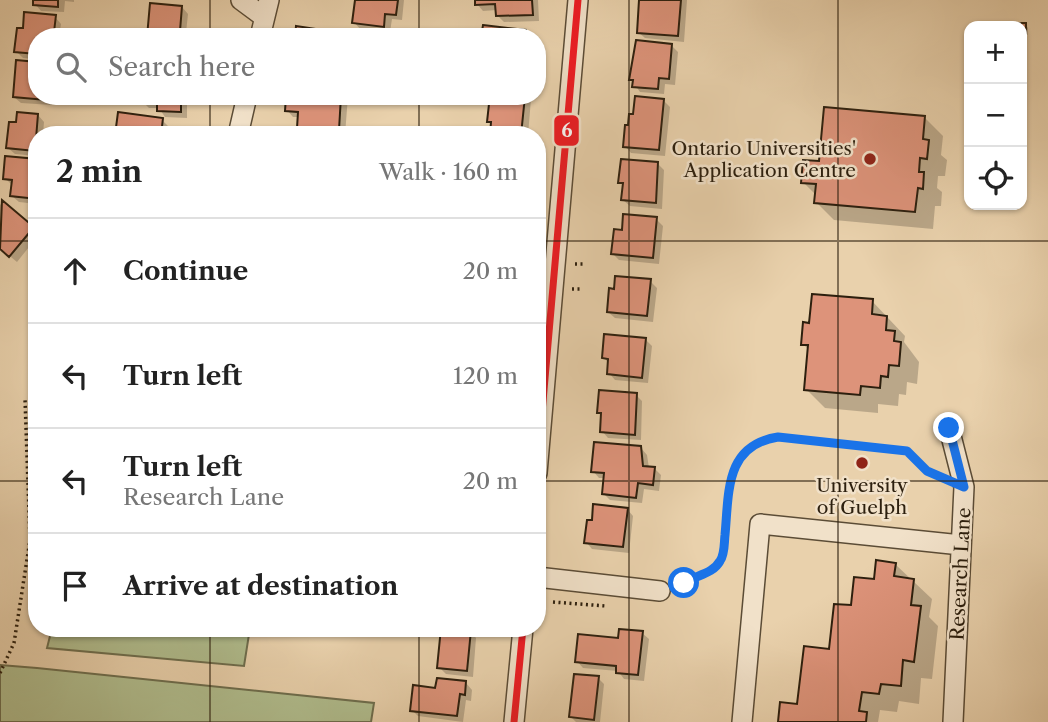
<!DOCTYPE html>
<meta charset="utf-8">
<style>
body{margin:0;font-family:"Libre Caslon Text",serif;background:#f6f6f6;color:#222}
.controls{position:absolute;right:21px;top:21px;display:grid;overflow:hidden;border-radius:14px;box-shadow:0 2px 5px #0004}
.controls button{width:63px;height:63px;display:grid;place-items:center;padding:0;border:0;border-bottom:2px solid #e0e0e0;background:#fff;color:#222;font:35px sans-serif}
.stop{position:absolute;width:21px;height:21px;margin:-16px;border:5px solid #1a73e8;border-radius:50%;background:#fff}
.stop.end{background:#1a73e8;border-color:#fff;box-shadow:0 2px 7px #0008}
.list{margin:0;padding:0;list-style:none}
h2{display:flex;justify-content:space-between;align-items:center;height:91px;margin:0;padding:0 28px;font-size:30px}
h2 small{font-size:23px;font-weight:400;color:#767676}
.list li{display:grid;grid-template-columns:46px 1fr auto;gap:21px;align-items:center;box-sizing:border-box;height:105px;padding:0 28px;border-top:2px solid #e0e0e0}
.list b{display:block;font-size:26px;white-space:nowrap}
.list p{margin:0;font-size:23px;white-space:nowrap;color:#767676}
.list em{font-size:23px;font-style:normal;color:#767676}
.icon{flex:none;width:38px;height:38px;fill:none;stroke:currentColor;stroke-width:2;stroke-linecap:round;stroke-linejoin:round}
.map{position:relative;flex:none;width:1048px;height:722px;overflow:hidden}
.search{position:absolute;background:#fff;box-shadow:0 2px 5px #0004;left:28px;top:28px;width:518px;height:77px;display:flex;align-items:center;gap:18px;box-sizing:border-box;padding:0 24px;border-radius:28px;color:#767676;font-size:26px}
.panel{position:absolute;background:#fff;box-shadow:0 2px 5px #0004;left:28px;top:126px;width:518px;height:511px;border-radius:28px}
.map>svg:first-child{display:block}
.green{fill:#b0bd8e;stroke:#6e6e4e;stroke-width:2}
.shadow{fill:#0003}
.building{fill:#dd937a;stroke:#2c1f0e;stroke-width:2}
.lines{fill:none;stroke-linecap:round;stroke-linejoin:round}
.minor-casing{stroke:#5b4c36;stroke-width:22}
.path{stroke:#2c1f0e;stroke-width:3.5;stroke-dasharray:2 3.5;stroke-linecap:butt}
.minor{stroke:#f1e1c9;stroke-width:19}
.bus-1-casing{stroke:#f1e1c9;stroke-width:12}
.bus-1{stroke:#ed1c24;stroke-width:7}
.route{stroke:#1a73e8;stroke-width:9}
.grid{fill:none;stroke:#2c1f0e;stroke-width:2;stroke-opacity:0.55}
.poi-dot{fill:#8f2418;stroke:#f1e1c9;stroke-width:2.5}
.labels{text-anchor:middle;stroke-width:5;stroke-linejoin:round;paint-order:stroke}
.poi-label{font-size:19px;fill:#2c1f0e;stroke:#f1e1c9;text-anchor:end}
.street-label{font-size:19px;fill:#2c1f0e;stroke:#f1e1c9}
.line-badge{stroke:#f1e1c9;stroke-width:2.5}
.badge-label{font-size:19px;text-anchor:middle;font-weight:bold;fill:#fff}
</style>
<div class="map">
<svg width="1048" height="722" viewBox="0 0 1048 722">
<rect width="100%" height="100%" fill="#e9d1ac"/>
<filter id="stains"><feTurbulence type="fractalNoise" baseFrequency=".00286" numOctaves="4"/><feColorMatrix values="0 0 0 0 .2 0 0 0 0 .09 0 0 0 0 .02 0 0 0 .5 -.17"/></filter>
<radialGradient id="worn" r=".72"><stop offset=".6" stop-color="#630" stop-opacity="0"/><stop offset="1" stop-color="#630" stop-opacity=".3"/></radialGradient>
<path class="green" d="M 52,628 L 250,628 L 244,666 L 47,648 Z
M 0,665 L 37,668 L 374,703 L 371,722 L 0,722 Z"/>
<path class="shadow" d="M 35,0 L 74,0 L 74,2 L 65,1 L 64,12 L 41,11 L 35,4 Z
M 357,0 L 404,0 L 402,20 L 392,19 L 390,32 L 360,29 L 354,22 Z
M 477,0 L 538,0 L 539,21 L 504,22 L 498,16 L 497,10 L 483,11 L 477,4 Z
M 641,0 L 687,0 L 684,42 L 645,38 L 638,32 Z
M 182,7 L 188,14 L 186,33 L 193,37 L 149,37 Z
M 55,17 L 61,24 L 59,37 L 37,37 L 37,59 L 23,58 L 16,51 Z
M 1026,25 L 1028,28 L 1028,35 L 1022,33 L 1022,26 Z
M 671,45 L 678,52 L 675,85 L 665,84 L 664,94 L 640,92 L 631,79 Z
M 52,96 L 52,105 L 21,103 L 14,97 Z
M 143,96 L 187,96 L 187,118 L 165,117 L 159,108 L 149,108 L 143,102 Z
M 288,96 L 348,96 L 345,135 L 305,134 L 299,127 L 299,117 L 293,117 L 287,110 Z
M 495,96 L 528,96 L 531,99 L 528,135 L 492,135 L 493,125 L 489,121 Z
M 663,100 L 670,107 L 665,156 L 631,153 L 625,146 Z
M 38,115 L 44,122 L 43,135 L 37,135 L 37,156 L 15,154 L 8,148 Z
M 925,118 L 943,136 L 941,155 L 947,160 L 945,176 L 938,176 L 937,188 L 942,192 L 941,206 L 935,206 L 933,229 L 834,220 L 816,202 L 816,195 L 803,182 L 821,163 Z
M 162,120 L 169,127 L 168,135 L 117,135 Z
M 37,160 L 37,204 L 19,202 L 12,196 L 12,185 L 5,178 Z
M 658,164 L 664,170 L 662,209 L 630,206 L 623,200 L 624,186 L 620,182 Z
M 2,203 L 37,232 L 37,237 L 17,262 L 0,248 L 0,205 Z
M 656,219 L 663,226 L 659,264 L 619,260 L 613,254 L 623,231 Z
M 650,281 L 657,288 L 653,322 L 615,318 L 608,312 Z
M 872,301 L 905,336 L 904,342 L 919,362 L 917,384 L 907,382 L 906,395 L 899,394 L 898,406 L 878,404 L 878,413 L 825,408 L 806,389 L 810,351 L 803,344 L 811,324 Z
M 646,340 L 652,346 L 648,383 L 615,380 L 609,373 L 610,364 L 604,358 Z
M 636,395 L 642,401 L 641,440 L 608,438 L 602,431 L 603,416 L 599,412 Z
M 641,448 L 647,455 L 649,468 L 654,468 L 661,475 L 659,491 L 644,489 L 642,503 L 610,500 L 604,494 L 605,478 L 599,478 L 593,471 Z
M 627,509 L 633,516 L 629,553 L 592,549 L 586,542 Z
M 895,564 L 932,599 L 929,617 L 938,626 L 932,679 L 921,678 L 919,704 L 899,701 L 897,712 L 880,710 L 878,722 L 780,722 L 799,706 L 852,607 Z
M 470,631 L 476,638 L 473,677 L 446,674 L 439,667 Z
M 642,633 L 649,639 L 644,681 L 624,679 L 618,671 L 583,668 L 577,661 L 620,640 Z
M 598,678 L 604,684 L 600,722 L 576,722 L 571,717 Z
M 466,683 L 472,690 L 471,701 L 466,700 L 463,722 L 418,716 L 412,710 L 437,690 Z"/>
<path class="building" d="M 33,0 L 58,0 L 58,7 L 33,5 Z
M 355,0 L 398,0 L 396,15 L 385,14 L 384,27 L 352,23 Z
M 475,0 L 532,0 L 533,15 L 496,16 L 495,4 L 475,5 Z
M 639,0 L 681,0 L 678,36 L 637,33 Z
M 150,3 L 182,6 L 180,31 L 191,31 L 190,37 L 147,37 Z
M 24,12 L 56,15 L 54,32 L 52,32 L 51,37 L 37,37 L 37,54 L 14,52 L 17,28 L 23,28 Z
M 1019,23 L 1026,23 L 1026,33 L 1022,33 Z
M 483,25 L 526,30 L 526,37 L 481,37 Z
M 296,26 L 323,30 L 322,36 L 324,37 L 295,37 Z
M 636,40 L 672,44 L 669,79 L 659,78 L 658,89 L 632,87 L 633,80 L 629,80 Z
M 16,60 L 37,62 L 37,96 L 46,96 L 46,100 L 13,97 Z
M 141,96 L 181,96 L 181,112 L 157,111 L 157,103 L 141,102 Z
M 286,96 L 341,96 L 339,130 L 297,128 L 298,112 L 285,111 Z
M 493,96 L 525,96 L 521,135 L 490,135 L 491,122 L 487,122 L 489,104 L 493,104 Z
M 635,96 L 664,99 L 659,150 L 623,147 L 625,125 L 628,125 L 629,114 L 633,114 Z
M 824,107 L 925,116 L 923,139 L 929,140 L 927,159 L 920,158 L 919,172 L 924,172 L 923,189 L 918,188 L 915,212 L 814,203 L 816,184 L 801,183 L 803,160 L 819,161 Z
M 17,112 L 38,114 L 35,151 L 6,148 L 9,122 L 16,122 Z
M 118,112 L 163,118 L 161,135 L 115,135 Z
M 5,156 L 37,159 L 37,199 L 10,196 L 12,180 L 3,179 Z
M 621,159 L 658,162 L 656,203 L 621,200 L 623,183 L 618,183 Z
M 2,200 L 34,227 L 9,257 L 0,249 Z
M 623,214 L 657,217 L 653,258 L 611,254 L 614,229 L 622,230 Z
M 615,276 L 651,279 L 647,316 L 607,312 L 609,288 L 614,289 Z
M 812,294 L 873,299 L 872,314 L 887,316 L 886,330 L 895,331 L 894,341 L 901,342 L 899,366 L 889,365 L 888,377 L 881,376 L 880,388 L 861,386 L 860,395 L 804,390 L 808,345 L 801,345 L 803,322 L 809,323 Z
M 604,334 L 646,338 L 642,378 L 607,374 L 608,359 L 602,358 Z
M 599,390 L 637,393 L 635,435 L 600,432 L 601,413 L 597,413 Z
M 594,442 L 641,446 L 643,466 L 655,467 L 653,485 L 638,483 L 636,498 L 602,494 L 604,473 L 591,472 Z
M 593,504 L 628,508 L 623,547 L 584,543 L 587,520 L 592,520 Z
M 876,560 L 896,563 L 894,576 L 914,579 L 911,605 L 921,606 L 914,662 L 903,660 L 901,686 L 881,684 L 879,694 L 862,692 L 859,711 L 867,712 L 866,722 L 778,722 L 780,702 L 797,704 L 804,646 L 829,649 L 834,604 L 851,605 L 854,577 L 874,579 Z
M 441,628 L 471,630 L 467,671 L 437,668 Z
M 619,629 L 643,631 L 638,675 L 616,673 L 616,666 L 575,662 L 578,634 L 618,638 Z
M 574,674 L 599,676 L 594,720 L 569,717 Z
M 437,678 L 466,681 L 465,695 L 460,694 L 457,716 L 410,711 L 413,685 L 435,688 Z"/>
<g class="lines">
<g class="minor-casing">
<path id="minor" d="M 241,0 L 264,17
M 260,37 L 269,0
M 238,135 L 247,96
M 949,428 L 964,487 L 953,722
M 537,473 L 578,0
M 537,577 L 660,591
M 514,722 L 523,628
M 742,722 L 760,524 L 961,545"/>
</g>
<path class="path" d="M 575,264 L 584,264
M 572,289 L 581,289
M 679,592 C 689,571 710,578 720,561 C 725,554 724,543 725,535 C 729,491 725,446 778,437 L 907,451 L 927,471 L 943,478
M 553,602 L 606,606
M 0,673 L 14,643 L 30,540 L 25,399"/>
<use href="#minor" class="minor"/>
<g class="bus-1-casing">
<path id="bus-1" d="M 537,470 L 578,0
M 514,722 L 523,628"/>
</g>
<use href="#bus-1" class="bus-1"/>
</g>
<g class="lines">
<path class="route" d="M 684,583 C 696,575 713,574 720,561 C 725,554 724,543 725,535 C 729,492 725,445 778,437 L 907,451 L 927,471 L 964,487 L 949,428"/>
</g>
<path class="grid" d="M 210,0 L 210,37M 419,0 L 419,37M 629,0 L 629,722M 838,0 L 838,722M 210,96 L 210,135M 419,96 L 419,135M 0,241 L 37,241M 537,241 L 1048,241M 0,481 L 37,481M 537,481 L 1048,481M 210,628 L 210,722M 419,628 L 419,722"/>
<g class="poi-dot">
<circle cx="870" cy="159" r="7"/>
<circle cx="862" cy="463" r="7"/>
</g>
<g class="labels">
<g class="poi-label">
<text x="856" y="155">Ontario Universities'<tspan x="856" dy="22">Application Centre</tspan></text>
<text x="862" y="492" text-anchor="middle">University<tspan x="862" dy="22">of Guelph</tspan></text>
</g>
<g class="street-label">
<text transform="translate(960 574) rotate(-87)" y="7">Research Lane</text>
</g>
</g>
<rect class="line-badge" x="553" y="114" width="27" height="33" rx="7" fill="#ed1c24"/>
<g class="badge-label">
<text x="567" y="137">6</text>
</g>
<rect width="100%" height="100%" filter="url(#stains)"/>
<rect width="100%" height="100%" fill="url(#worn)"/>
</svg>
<div class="controls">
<button>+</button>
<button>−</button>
<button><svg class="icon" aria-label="locate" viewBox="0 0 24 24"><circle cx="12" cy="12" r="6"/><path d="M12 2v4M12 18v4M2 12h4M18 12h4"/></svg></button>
</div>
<div class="stop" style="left:684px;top:583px"></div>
<div class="stop end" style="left:949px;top:428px"></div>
<div class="search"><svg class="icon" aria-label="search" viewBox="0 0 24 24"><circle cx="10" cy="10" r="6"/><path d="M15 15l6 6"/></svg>Search here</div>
<section class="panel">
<h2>2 min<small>Walk · 160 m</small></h2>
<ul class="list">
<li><svg class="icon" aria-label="ahead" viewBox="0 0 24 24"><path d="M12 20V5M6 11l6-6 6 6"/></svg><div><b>Continue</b></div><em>20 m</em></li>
<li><svg class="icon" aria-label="left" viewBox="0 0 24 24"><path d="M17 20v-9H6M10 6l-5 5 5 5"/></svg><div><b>Turn left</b></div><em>120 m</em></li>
<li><svg class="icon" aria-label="left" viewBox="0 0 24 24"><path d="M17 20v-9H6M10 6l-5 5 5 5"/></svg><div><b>Turn left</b><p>Research Lane</p></div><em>20 m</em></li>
<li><svg class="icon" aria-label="arrive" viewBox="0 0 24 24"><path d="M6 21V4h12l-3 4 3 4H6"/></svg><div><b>Arrive at destination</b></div></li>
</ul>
</section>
</div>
